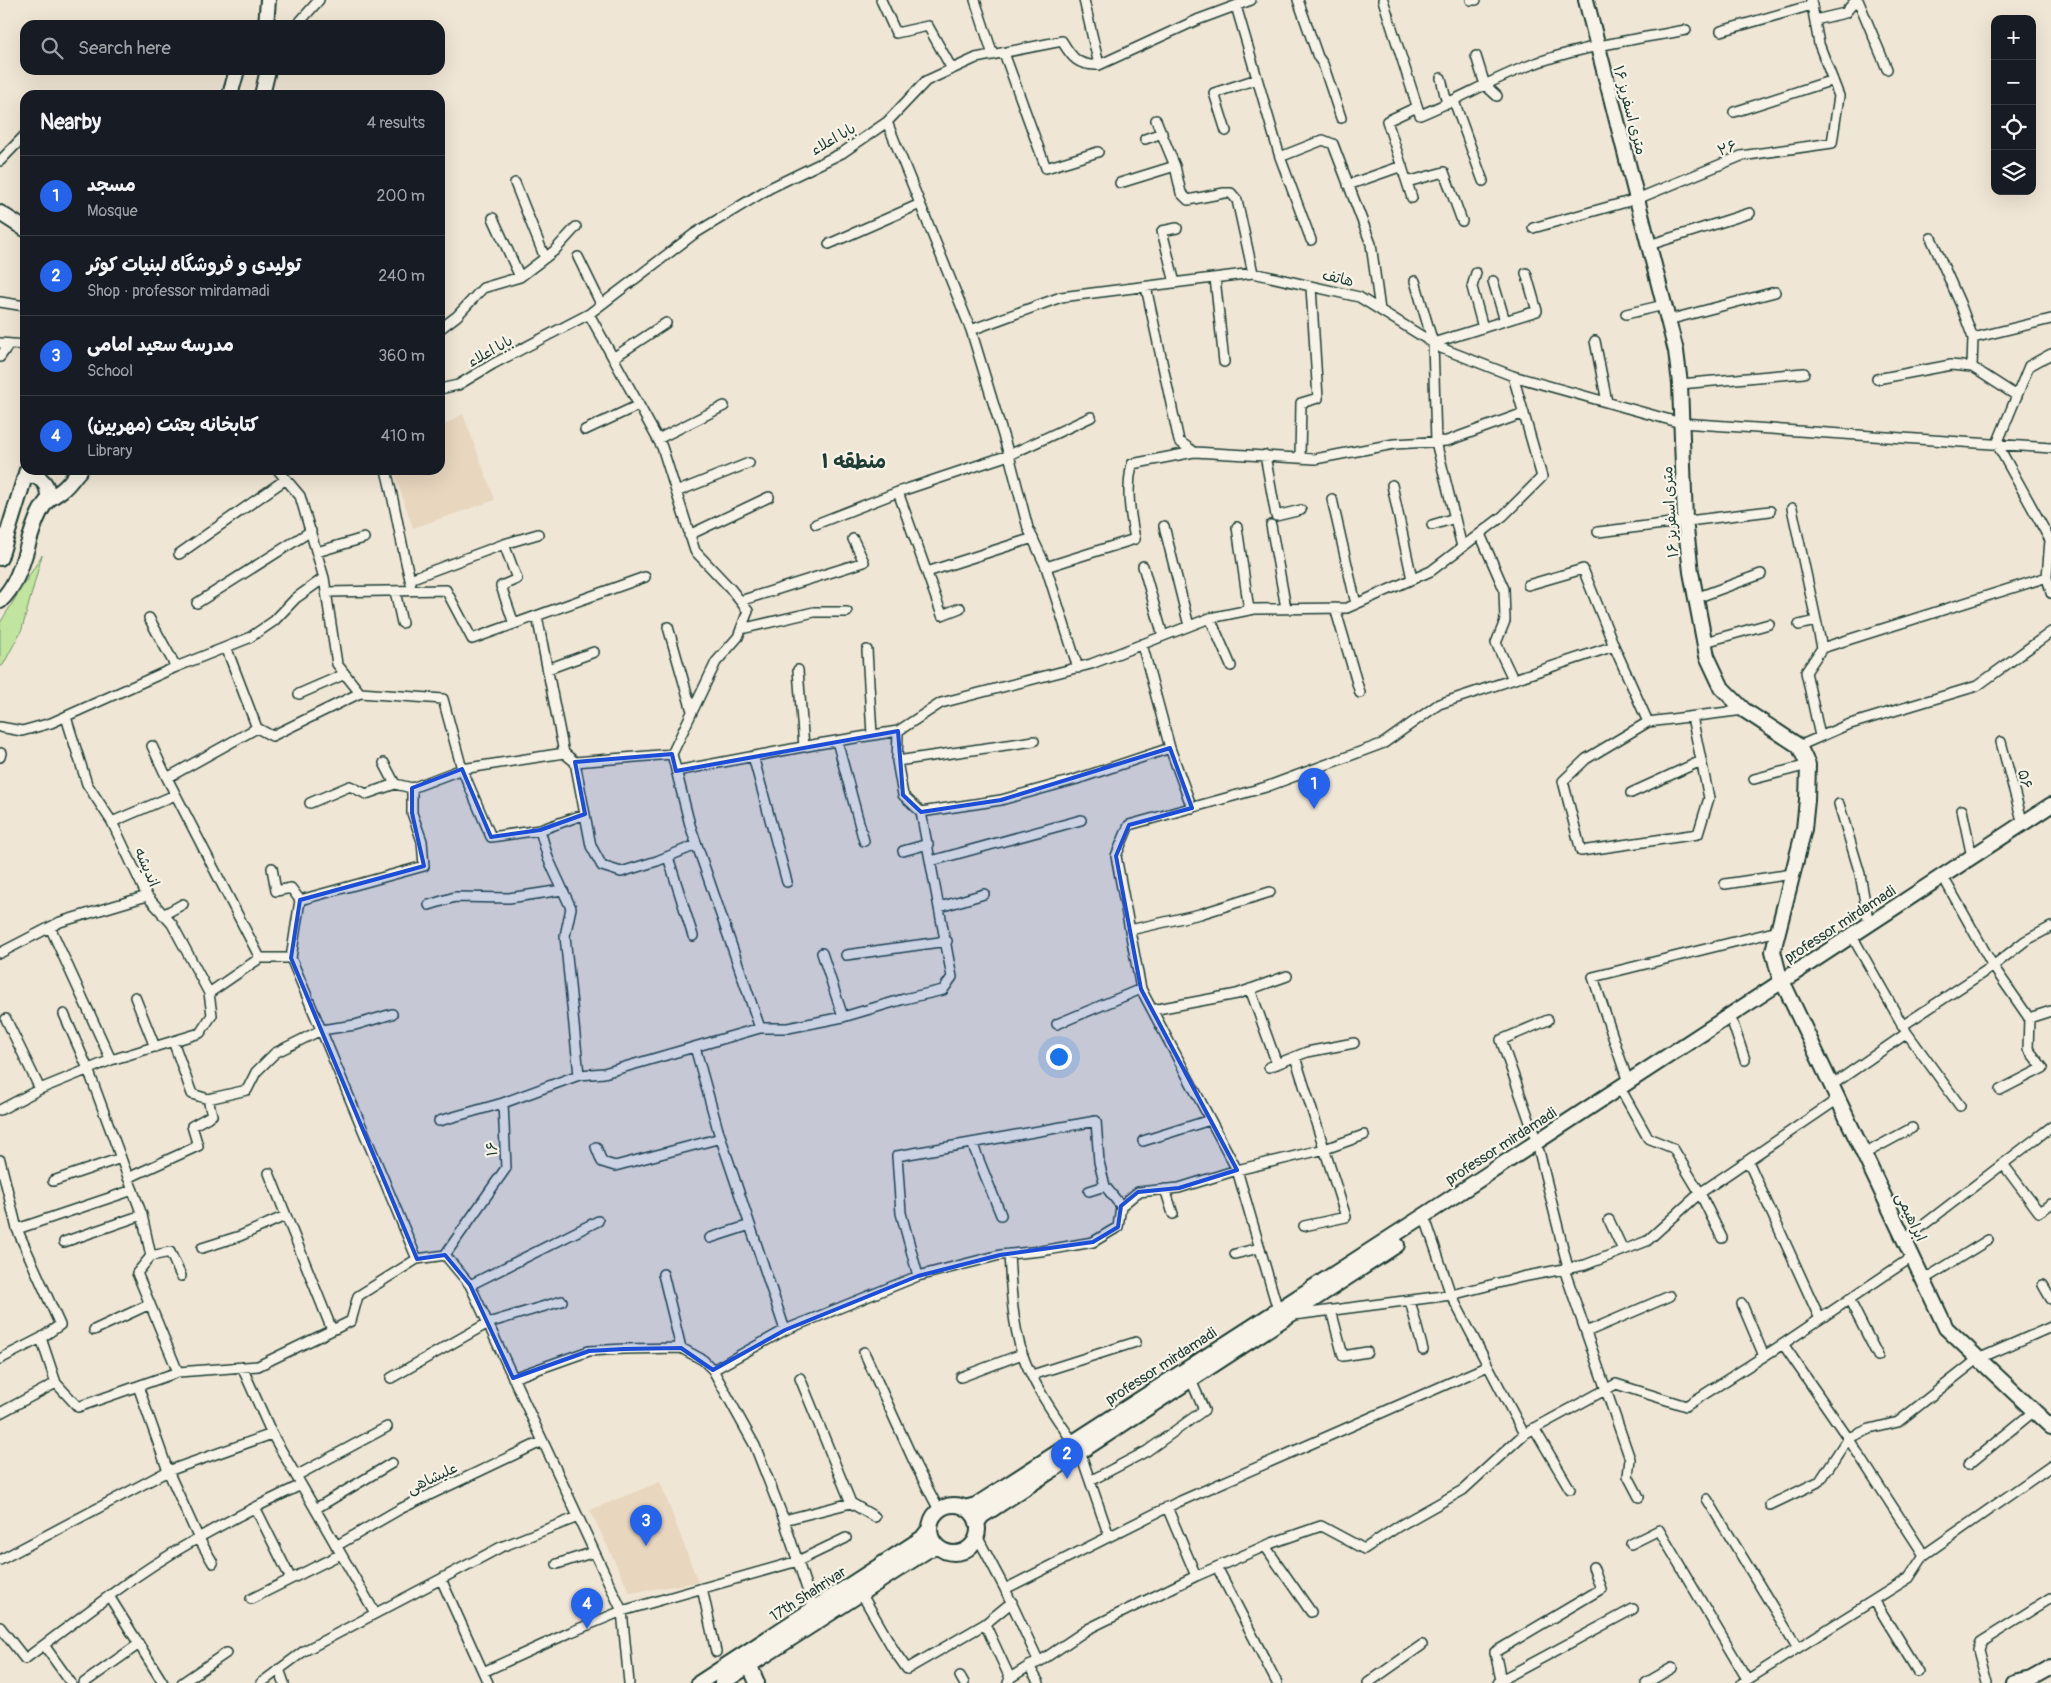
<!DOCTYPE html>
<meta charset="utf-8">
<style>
body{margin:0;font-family:Pangolin,"Playpen Sans Arabic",sans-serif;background:#242831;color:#f1f3f6}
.controls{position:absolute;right:15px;top:15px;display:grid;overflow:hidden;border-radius:10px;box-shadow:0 5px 20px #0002}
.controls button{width:45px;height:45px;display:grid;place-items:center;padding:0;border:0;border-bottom:1px solid #363941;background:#171b24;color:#f1f3f6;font:25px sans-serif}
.you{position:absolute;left:1058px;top:1056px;width:18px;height:18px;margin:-12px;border:4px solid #fff;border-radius:50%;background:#1a73e8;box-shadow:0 0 0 8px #1a73e833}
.badge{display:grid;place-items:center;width:32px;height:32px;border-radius:50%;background:#2563eb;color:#fff;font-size:16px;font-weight:700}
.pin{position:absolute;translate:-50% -41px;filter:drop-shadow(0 1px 2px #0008)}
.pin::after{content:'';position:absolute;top:26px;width:18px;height:15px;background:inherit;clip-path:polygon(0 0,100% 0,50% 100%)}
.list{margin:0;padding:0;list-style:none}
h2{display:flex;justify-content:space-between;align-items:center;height:65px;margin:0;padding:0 20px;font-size:21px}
h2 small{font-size:16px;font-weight:400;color:#9ea1a6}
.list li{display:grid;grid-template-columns:32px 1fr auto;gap:15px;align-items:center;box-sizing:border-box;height:80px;padding:0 20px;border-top:1px solid #363941}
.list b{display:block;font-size:19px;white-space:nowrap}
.list p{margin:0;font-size:16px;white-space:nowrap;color:#9ea1a6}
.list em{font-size:16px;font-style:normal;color:#9ea1a6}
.icon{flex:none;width:28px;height:28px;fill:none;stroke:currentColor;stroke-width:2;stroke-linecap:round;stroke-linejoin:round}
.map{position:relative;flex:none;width:2051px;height:1683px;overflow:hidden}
.search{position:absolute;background:#171b24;box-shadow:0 5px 20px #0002;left:20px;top:20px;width:425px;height:55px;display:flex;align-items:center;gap:12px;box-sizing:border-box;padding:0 18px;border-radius:15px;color:#9ea1a6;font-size:19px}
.panel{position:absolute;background:#171b24;box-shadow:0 5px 20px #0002;left:20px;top:90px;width:425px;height:385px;border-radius:15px}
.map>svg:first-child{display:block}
.built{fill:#e8d6be}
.green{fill:#c1e59f;stroke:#70916a}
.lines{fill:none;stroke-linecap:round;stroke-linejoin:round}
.street-casing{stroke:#1f3d34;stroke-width:12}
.secondary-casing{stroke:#1f3d34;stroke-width:18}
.street{stroke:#f7f3e8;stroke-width:9}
.secondary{stroke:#f7f3e8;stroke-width:14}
.marked{fill:#1d4ed8;fill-opacity:0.2;stroke:#1d4ed8;stroke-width:4;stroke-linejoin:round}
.labels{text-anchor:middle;stroke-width:4.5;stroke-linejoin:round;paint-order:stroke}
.street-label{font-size:15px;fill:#1f3d34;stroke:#f7f3e8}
.district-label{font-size:20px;font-weight:bold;fill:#1f3d34;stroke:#f7f3e8}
</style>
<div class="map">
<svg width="2051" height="1683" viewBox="0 0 2051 1683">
<rect width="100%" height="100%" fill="#f0e6d5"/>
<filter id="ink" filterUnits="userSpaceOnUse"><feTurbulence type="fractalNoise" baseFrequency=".02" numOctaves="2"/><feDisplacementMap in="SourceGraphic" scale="10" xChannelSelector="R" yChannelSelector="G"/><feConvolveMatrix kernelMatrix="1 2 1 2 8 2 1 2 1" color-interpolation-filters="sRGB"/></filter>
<g filter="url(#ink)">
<path class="built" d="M 463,414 L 495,500 L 413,528 L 395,475 L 396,470 L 440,470 L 440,427 Z
M 660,1482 L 698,1582 L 630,1593 L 590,1510 Z"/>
<path class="green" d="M 42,555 L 22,629 L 3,665 L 0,667 L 0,623 Z"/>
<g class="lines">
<g class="street-casing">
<path id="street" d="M 881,0 L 896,33 L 928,26 L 952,69
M 975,0 L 993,55
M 1084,0 L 1099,65
M 1298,0 L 1318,57 L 1323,64 L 1341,118
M 1383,0 L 1420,115 C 1455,101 1489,81 1525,67 C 1576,47 1632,40 1686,30
M 1471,0 L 1476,0
M 1858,0 L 1887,69
M 1236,6 L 1280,157 L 1311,240
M 1815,20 L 1845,13 L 1856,0
M 297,25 L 319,0
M 1721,31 L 1812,5
M 1004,53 L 1046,168 L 1098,152
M 1476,56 L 1485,85 L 1497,96
M 1441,78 L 1447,104
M 1454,101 L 1483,181
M 1734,112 L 1833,80
M 1156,120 L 1175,166 L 1181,193 L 1188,200 L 1224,193 L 1231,193 L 1237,200 L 1253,273
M 887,122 L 971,330 L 1009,455 L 1028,528 L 1046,567 L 1078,668
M 1226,131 L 1214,93 L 1257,79
M 1145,139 L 1162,133
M 1280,157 L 1323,140 L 1333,144 L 1371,244 L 1380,310
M 0,161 L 25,135
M 1407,182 L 1444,172 L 1462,221
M 515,183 L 545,258
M 1120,183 L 1175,166
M 1348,185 L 1402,166
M 1412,198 L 1387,121 L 1417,107
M 493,218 L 520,277
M 1533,228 L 1637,199 L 1741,156 L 1832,143 L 1839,96 L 1819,44 L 1811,0
M 1931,238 L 1960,303 L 1973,338 L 1972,367
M 829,244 L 920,204
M 1649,245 L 1750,213
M 578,257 L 601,304
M 1476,273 L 1472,287 L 1483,328
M 1215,278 L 1224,362
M 1415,281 L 1433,343 L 1436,442 L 1462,547
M 1493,281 L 1505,321
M 1175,283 L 1162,231 L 1177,228
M 1146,287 L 1179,441 L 1194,452 L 1315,459 L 1394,444 L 1447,441 L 1524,413
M 0,302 L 25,306
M 589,314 L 662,447 L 695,551 L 730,588 L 748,611 L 738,637 L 716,662 L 672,754 L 575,762 L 564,753 L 462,769 L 443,699 L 360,693 L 272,736 L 257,728 L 167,778 L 260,958 L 291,958 L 417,1259 L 445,1255 L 470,1285 L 622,1611 L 629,1683
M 1626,314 L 1664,305
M 1668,320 L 1775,292
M 440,329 L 457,316 L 483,288 L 520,277 L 554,251 L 576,227
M 971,330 L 1061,297 L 1253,273 L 1359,297 L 1441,348 L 1513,376 L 1681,423 L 2051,448
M 1973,338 L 2051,319
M 1595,341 L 1607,402
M 0,343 L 25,345
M 1433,343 L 1537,311 L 1526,273
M 0,357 L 9,344
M 613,358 L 666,323
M 1877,379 L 1951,365 L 1972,367 L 2017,396
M 1680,384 L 1804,373
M 440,389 L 458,385 L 493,364 L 589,314 L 694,234 L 770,188 L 842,153 L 887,122 L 926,81 L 976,58 L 1062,41 C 1072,58 1078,66 1099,65 L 1197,20 L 1251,0
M 585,430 L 639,405
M 658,439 L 724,406
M 1265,455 L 1276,516 L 1301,510
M 1300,458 L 1301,403 L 1318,398 L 1311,287
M 278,470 L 300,496 L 324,578 L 337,664 L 360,693
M 386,470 C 396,508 401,545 411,583
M 1392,485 L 1412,579
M 676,492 L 749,463
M 898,492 L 942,615 L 960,608
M 1332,499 L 1356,604
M 1792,508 L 1822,648 L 2047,577 L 2051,593
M 816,524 L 898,492 L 1009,455 L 1091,417
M 1271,525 L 1286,608
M 1432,525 L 1455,518
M 1164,526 L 1189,626
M 1237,527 L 1249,610
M 1598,532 L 1770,511
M 1480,534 L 1504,589 L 1505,621 L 1496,643 L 1513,679
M 689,535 L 769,497
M 504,544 L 517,579 L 501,586 L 514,624
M 317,552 L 364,538
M 179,554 L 286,479
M 1143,566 L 1163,636
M 1046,567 L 1135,539 C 1130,513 1126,490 1132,464 L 1194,452
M 927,572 L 1033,538
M 2047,577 L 2050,540 L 1997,444 L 2029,366 L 2051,354
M 410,579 L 504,544 L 538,534
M 1528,585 L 1583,569 L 1614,646
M 395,591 L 402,623
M 327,592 L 446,590 L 472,639 L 645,577
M 1696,598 L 1761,574
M 740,601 L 864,562 L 853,539
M 197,603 L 311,531
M 1335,608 L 1360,693
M 537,616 L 564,753
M 149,618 L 176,667
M 1210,618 L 1231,666
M 1799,625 L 1816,621
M 668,627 L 692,711
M 741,629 L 814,612 L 847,612
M 1705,642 L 1769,624
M 1142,644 L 1170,748 L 1192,808
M 226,647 L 257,728
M 867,650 L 872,735
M 548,669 L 594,652
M 798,670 L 804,747
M 299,694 L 345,674
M 66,717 L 87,784 L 112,822
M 1648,722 L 1586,759 L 1563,781 L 1581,851 L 1698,834 L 1709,798 L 1692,717
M 0,727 L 22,731 L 51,723 L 176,667 L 249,638 L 274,621 L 296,598 L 324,578
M 1820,736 L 1806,672 L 1822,648
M 837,741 L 864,841
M 2001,742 L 2023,824
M 152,746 L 167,778
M 1799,746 L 1847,725 L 1977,686 L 2051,632
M 753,756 L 787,882
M 0,757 L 1,753
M 897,761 L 1034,741
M 575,762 L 591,846 L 602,866 L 621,872 L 657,861 L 696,845
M 384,763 L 395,784
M 676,771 L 818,744 L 898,731 L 941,703 L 1091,664 L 1210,618 L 1254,609 L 1347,608 L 1431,571 L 1503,516 L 1542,477 L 1513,376
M 1754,779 L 1808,765
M 1631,793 L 1701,761
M 310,803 L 350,786 L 366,794 L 395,784 L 412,788
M 1839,804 L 1860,874 L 1869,925
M 1962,810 L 1972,857
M 921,812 L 1001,800 L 1077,779 L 1170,748
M 540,830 L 585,814
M 903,851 L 928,844
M 668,857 L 693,936
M 931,861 L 1081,820
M 272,868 L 276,891 L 291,888 L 300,900
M 1725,884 L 1792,874
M 1947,884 L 1993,966 L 2029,1018 L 2051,1011
M 147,896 L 172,924 L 209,993 L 260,958
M 429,905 L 455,897 L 509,898 L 562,890
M 940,907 L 984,894
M 163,915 L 183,904
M 1130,930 L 1200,914 L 1270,892
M 0,953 L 60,922 L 147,896 L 112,822 L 175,795
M 822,953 L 843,1017
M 846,955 L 947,941
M 291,958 L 300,900 L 424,866 L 422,841 L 412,813 L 412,788 L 462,769 L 491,837 L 540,830 L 548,858 L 571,908 L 565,936 L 579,1075
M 1250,989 L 1277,1064
M 135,997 L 155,1047
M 1152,1010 L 1237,994 L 1287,976
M 64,1014 L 88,1069 L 142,1215 L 151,1256 L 137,1273 L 178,1372
M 6,1019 L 40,1089
M 1057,1024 L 1141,989
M 1733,1024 L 1745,1060
M 1902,1026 L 1993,966 L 2025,941 L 2051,927
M 760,1028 L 788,1028 L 843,1017 L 904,999 L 943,990 L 952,977 L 921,812 L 903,795 L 897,761 L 898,731
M 1907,1033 L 1960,1106
M 173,1041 L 192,1094 L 208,1099 L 247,1090 L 256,1072 L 275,1053 L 321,1030 L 355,1025 L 392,1014
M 695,1047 L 718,1130 L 750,1225 L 710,1238
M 1295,1057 L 1346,1217 L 1304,1226
M 111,1060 L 200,1033 L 212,1015 L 209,993
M 1269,1067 L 1307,1052 L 1354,1043
M 1628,1082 L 1593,977 L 1778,931
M 1832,1085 L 1907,1033 L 1856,943
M 2000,1090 L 2043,1068 L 2028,1049 L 2029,1018
M 1624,1095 L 1648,1138 L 1673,1148 L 1700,1193 L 1838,1099
M 0,1110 L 40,1089 L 111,1060 L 50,927
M 439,1121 L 503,1103
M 1143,1141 L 1210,1120
M 1537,1142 L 1501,1040 L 1548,1020
M 972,1143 L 1001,1215
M 596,1147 L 602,1162 L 615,1166 L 721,1138
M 1539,1151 L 1568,1268
M 1864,1154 L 1912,1128
M 0,1160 L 17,1229 L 60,1325 L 41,1338 L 0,1359
M 1748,1161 L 1820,1319
M 2003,1164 L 2039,1212 L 2051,1204
M 269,1173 L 332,1330
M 128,1178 L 198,1146 L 192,1126 L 212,1115 L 208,1099
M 53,1181 L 121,1158
M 1165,1189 L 1173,1214
M 1089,1191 L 1105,1186
M 1609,1220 L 1623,1250
M 1427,1224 L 1451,1295 L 1524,1434
M 750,1225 L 785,1330
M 17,1229 L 133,1190
M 1904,1240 L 2051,1127
M 64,1242 L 142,1215
M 202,1248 L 240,1236 L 285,1216
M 1009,1254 C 1011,1287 1012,1321 1022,1353 C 1032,1383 1055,1416 1073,1442
M 1235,1254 L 1259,1248
M 445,1255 L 506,1168 L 503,1103 L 579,1075 L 604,1073 L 760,1028 L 690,825 L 672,754
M 151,1256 L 170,1252 L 181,1276
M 1564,1269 L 1630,1459 L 1628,1476 L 1639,1497
M 663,1274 L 681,1348
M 918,1276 L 901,1213 L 897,1156 L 1096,1121 L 1099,1162 L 1105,1186 L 1121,1206
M 1923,1280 L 1988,1240
M 470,1285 L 598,1221
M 2043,1285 L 2051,1299
M 1849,1299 L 1878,1356
M 1410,1301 L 1423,1350
M 1742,1304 L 1764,1356
M 1278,1310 L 1237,1170 L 1141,989 L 1116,856 L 1129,825 L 1266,787 L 1384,743 L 1439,704 L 1614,646 L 1648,722 L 1744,710
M 1331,1310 L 1343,1356 L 1367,1352
M 1294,1315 L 1451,1295 L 1522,1277 L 1585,1265 L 1647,1241 L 1700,1193 L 1722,1238
M 94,1330 L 150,1304
M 1586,1332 L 1670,1296
M 41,1338 L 56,1383 L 78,1407 L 178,1372 L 258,1366 L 351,1321 L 358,1296 L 417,1259
M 1783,1344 L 1848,1438 L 1924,1555
M 864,1352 L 916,1466 L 939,1510
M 242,1367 L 272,1434 L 375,1613
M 713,1370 L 785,1330 L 918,1276 L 1000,1255 L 1041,1251 L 1093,1242 L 1118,1227 L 1121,1206 L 1138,1192 L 1179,1188 L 1237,1170 L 1325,1149 L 1364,1135
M 1032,1375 L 1136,1342
M 961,1377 L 1022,1354
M 391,1378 L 488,1323 L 562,1301
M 513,1378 L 589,1351 L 624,1349 L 681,1348 L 703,1360 L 713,1370 L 755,1446 L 784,1520 L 814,1610
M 800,1378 L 851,1503
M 0,1413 L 56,1383
M 1534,1428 L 1570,1489
M 1080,1452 L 1109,1536
M 1968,1465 L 2033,1412
M 296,1476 L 387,1427
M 1090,1481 L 1147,1451 L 1204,1410 L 1191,1380
M 1707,1499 L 1797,1647
M 1770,1505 L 1820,1481 L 1848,1438 L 1870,1429 L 1898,1422 L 1978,1359 L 2051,1327
M 255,1507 L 291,1579
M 1167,1507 L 1196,1576
M 315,1509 L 392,1463
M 784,1520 L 851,1503 L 875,1517
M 977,1536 L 1005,1589
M 1631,1544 L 1659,1530 L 1747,1679
M 336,1546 L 400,1509 L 543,1441
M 1265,1546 L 1311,1612
M 0,1560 L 168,1471 L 138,1386
M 213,1563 L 198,1537 L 168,1471 L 272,1434
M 557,1564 L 594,1552
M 1217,1567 L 1277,1683
M 441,1579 L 501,1547 L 578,1517
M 702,1588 L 716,1652
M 861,1593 L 895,1652 L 907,1669 L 985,1624 L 1012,1602
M 109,1596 C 169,1551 234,1517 301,1485
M 251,1599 L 341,1554
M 1874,1600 L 1918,1672
M 985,1624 L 1010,1678
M 0,1627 L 25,1659 L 109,1596 L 163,1683
M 44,1645 L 71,1683
M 1039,1662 L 1005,1589 L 1176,1503 L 1488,1366
M 1029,1666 L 1039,1683
M 279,1669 L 284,1683
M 483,1672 L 571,1632 L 622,1611 L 798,1561 L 846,1538
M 960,1676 L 964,1683
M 84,1683 L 139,1644
M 182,1683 L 226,1653
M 261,1683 L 304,1651 L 441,1579 L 488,1683
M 1008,1683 L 1010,1678 L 1029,1666 L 1039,1662 L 1088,1629 L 1196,1576 L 1272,1543 L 1321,1526 L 1364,1549 L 1399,1526 L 1463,1490 L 1524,1434 L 1616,1384 L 1686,1406 L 1783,1344 L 1912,1257
M 1368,1683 L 1422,1645
M 1498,1683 L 1501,1680 L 1495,1652 L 1601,1589 L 1593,1567
M 1503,1683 L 1501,1680 L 1633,1609
M 1646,1683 L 1672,1668
M 1742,1683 L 1909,1578 L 1924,1555 L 2051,1466
M 1987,1683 L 1978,1649 L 1981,1642 L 2051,1598"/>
</g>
<g class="secondary-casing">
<path id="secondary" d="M 1586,0 L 1676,351 L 1680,384 L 1685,520 L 1691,572 L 1707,656 L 1722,688 L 1744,710 L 1799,746 L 1808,765 L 1807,800 L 1804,829 L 1773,951 L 1781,982 L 1786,989 L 1946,1328 L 2051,1427
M 266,25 L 268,0
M 230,95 L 237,70
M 262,95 L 268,70
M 0,213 L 25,229
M 25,478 L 34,475 C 45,481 48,486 48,498
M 0,558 L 27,470
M 0,601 C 24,579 25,543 39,514 C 47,498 49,500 62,490 C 69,485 74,476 80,470
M930 1529a24 24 0 1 1 48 0a24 24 0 1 1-48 0Z
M 965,1508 L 976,1505 L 1422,1217 L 2051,805
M 977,1523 L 982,1516 L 1397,1245
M 750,1666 L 757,1683
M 699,1683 L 922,1538 L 930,1528
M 722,1683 L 928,1550 L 938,1547
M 2014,1683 L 2031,1679 L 2051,1668"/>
</g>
<use href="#street" class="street"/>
<use href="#secondary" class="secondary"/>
</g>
</g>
<path class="marked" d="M 898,731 L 903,795 L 921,812 L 1001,800 L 1170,748 L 1192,808 L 1129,825 L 1116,856 L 1141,989 L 1237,1170 L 1179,1188 L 1138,1192 L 1121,1206 L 1118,1227 L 1093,1242 L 1000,1255 L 918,1276 L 785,1330 L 713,1370 L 681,1348 L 624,1349 L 589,1351 L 513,1378 L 470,1285 L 445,1255 L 417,1259 L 291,958 L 300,900 L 424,866 L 412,813 L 412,788 L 462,769 L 491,837 L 540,830 L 585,814 L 575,762 L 672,754 L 676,771 Z"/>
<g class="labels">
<g class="street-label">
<text transform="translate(1630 110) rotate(75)" y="5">۱۶ متری اسفریز</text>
<text transform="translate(833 139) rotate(-30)" y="5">بابا اعلاء</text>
<text transform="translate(1727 148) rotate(-20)" y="5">۲۶</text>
<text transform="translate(1338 278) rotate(13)" y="5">هاتف</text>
<text transform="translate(490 351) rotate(-29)" y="5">بابا اعلاء</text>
<text transform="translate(1670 512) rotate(-94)" y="5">۱۶ متری اسفریز</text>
<text transform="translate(2025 779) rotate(75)" y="5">۵۶</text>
<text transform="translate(147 867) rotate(67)" y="5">اندیشه</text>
<text transform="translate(1840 924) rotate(-33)" y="5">professor mirdamadi</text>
<text transform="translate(1501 1146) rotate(-33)" y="5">professor mirdamadi</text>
<text transform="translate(492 1149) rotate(-93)" y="5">۱۶</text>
<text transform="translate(1911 1217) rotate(65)" y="5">ابراهیمی</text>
<text transform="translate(1161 1366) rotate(-33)" y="5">professor mirdamadi</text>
<text transform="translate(432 1478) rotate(-25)" y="5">علیشاهی</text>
<text transform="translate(808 1594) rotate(-33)" y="5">17th Shahrivar</text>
</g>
<g class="district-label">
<text x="854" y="468">منطقه ۱</text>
</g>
</g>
</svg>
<div class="controls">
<button>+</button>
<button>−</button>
<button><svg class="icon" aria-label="locate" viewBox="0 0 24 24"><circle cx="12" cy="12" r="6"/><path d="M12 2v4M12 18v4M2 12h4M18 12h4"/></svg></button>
<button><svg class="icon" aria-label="layers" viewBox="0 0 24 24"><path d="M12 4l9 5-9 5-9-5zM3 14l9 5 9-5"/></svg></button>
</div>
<div class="you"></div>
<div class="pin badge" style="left:1314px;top:809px">1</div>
<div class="pin badge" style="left:1067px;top:1479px">2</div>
<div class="pin badge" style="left:646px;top:1546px">3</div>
<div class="pin badge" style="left:587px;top:1629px">4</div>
<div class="search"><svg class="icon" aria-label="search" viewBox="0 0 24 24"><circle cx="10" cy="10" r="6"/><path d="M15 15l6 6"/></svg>Search here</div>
<section class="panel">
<h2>Nearby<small>4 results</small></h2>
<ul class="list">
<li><span class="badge">1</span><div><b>مسجد</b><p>Mosque</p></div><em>200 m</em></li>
<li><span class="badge">2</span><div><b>تولیدی و فروشگاه لبنیات کوثر</b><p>Shop · professor mirdamadi</p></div><em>240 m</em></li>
<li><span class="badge">3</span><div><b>مدرسه سعید امامی</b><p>School</p></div><em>360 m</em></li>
<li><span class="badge">4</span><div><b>کتابخانه بعثت (مهربین)</b><p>Library</p></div><em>410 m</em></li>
</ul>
</section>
</div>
